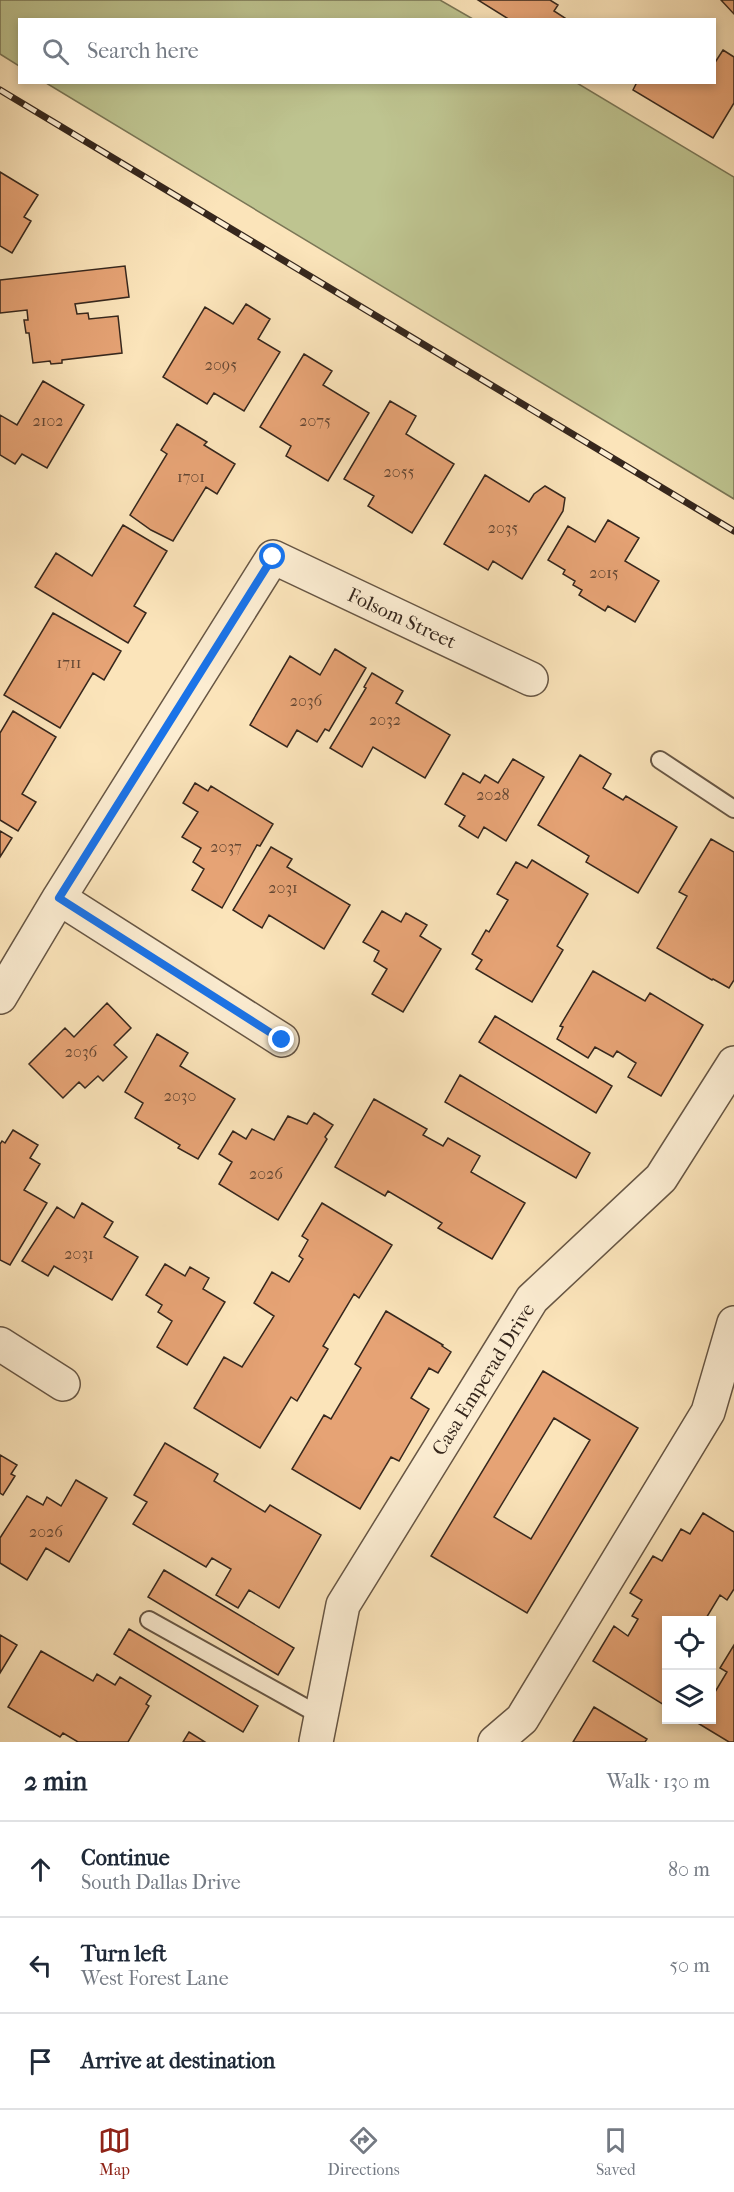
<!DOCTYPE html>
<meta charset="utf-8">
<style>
body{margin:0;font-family:"IM FELL French Canon",serif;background:#f6f6f7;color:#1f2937}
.controls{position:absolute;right:18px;bottom:18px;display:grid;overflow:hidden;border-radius:0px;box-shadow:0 3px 9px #0003}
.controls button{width:54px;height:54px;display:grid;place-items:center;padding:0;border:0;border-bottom:2px solid #e0e1e3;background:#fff;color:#1f2937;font:30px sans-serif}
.stop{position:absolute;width:18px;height:18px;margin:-14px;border:4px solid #1a73e8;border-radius:50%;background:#fff}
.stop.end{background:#1a73e8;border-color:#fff;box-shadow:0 2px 6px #0008}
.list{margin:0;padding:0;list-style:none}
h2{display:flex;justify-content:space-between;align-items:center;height:78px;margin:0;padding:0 24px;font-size:26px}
h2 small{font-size:20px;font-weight:400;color:#747a83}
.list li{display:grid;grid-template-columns:39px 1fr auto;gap:18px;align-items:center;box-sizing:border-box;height:96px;padding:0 24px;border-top:2px solid #e0e1e3}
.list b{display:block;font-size:22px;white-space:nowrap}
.list p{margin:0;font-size:20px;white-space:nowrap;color:#747a83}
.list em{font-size:20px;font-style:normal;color:#747a83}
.icon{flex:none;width:33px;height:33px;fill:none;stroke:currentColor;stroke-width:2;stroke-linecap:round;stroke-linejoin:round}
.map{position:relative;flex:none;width:734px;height:1742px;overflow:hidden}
.search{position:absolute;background:#fff;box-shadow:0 3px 9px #0003;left:18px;right:18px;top:18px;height:66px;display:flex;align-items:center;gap:15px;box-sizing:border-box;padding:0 21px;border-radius:0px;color:#747a83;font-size:22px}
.sheet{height:366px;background:#fff}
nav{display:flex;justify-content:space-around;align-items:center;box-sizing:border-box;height:84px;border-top:2px solid #e0e1e3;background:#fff;font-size:16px;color:#747a83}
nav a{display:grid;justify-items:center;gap:3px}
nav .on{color:#8f2418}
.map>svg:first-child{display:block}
.green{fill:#bec490;stroke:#7a7656;stroke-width:1.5}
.building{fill:#e6a375;stroke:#36271d;stroke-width:1.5;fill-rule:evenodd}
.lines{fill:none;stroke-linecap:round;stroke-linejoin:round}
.service-casing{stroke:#675644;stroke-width:20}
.minor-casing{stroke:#675644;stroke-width:36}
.service{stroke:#fcedd2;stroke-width:16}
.minor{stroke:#fcedd2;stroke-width:33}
.rail-casing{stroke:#36271d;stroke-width:7}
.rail{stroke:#fcedd2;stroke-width:4.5;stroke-dasharray:14;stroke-linecap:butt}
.route{stroke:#1a73e8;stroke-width:8}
.labels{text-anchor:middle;stroke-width:4.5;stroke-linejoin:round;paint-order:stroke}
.number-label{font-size:16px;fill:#624633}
.street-label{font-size:20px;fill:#36271d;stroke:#fcedd2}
</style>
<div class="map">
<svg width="734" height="1742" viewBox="0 0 734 1742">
<rect width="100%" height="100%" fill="#fbe4ba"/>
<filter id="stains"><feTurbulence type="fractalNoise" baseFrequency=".00333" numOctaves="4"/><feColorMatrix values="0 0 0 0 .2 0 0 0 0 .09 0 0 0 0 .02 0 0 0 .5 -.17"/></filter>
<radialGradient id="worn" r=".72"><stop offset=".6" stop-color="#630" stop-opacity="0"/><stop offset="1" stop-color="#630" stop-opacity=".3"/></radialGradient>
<path class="green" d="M 0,0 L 440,0 L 473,19 L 20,20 L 19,66 L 0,54 Z
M 46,83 L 577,83 L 734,177 L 734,499 Z"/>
<path class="building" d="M 478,0 L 550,0 L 558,5 L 554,11 L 565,18 L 564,20 L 510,20 Z
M 721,0 L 734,0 L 734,14 Z
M 723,50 L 734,57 L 734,103 L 713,138 L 633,90 L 637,82 L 714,82 L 714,64 Z
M 0,172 L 38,195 L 24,217 L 31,221 L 12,253 L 0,246 Z
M 125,266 L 129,297 L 75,304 L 77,314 L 88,313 L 89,319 L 118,316 L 122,353 L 62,360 L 62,363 L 51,364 L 50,361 L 33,363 L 29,333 L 26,333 L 24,320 L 28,320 L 27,310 L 0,313 L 0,280 Z
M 246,304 L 270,319 L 258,339 L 280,352 L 244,411 L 214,393 L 207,404 L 163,377 L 205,307 L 233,324 Z
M 304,354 L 332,371 L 323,385 L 369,413 L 328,481 L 286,456 L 291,446 L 260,427 Z
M 43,381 L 84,405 L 47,468 L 22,454 L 15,464 L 0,455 L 0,415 L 17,425 Z
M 390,401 L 416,416 L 406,434 L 454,464 L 412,533 L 368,506 L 374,496 L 344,479 Z
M 177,424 L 207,442 L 204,445 L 235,464 L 217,494 L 206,487 L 173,541 L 151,530 L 130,515 L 167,454 L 161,450 Z
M 485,475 L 529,502 L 534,494 L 545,486 L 565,498 L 563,511 L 522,579 L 493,561 L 488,570 L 444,544 Z
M 608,520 L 639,538 L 625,561 L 659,581 L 635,622 L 608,606 L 605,611 L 579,595 L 582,590 L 573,585 L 575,581 L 563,574 L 565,570 L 548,560 L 568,526 L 595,542 Z
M 123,525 L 167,551 L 134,606 L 146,613 L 128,643 L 35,587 L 56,553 L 92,576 Z
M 53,613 L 121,651 L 104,680 L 93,673 L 60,728 L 4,695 Z
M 335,649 L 366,668 L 329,731 L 325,729 L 317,742 L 297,730 L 287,747 L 250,725 L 290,656 L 320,675 Z
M 372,673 L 403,691 L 396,703 L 450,735 L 425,778 L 373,747 L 362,767 L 330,748 L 366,688 L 364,687 Z
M 13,711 L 56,737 L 22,794 L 36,802 L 18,831 L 0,820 L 0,733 Z
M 580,755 L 611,774 L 603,788 L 623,800 L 626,796 L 677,827 L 638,893 L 586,862 L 589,856 L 538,825 Z
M 513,759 L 544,777 L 506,841 L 484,827 L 478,838 L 459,826 L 465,816 L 445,804 L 463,773 L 480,783 L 485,775 L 498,783 Z
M 195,783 L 208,791 L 211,786 L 273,824 L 260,846 L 257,845 L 222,908 L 192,890 L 204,869 L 193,862 L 201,848 L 182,837 L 198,812 L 183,803 Z
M 0,831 L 12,838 L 0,857 Z
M 711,839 L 734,852 L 734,980 L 729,988 L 713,979 L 712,980 L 657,948 L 687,896 L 679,892 Z
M 271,847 L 292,859 L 287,867 L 350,905 L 324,949 L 269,915 L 262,928 L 233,910 Z
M 532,860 L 588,894 L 557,946 L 563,950 L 532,1002 L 476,969 L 482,960 L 472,954 L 486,930 L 489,932 L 508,900 L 497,894 L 516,862 L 527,868 Z
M 382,911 L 401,922 L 406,913 L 427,925 L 420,936 L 441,949 L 403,1012 L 372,994 L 387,969 L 374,961 L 379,951 L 363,942 Z
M 593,971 L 645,1001 L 650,993 L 703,1025 L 661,1096 L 628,1077 L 636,1063 L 617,1051 L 613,1057 L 595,1047 L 588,1058 L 557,1039 L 563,1027 L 560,1026 Z
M 107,1003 L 131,1028 L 114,1045 L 127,1057 L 103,1081 L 98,1076 L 85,1088 L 79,1082 L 63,1098 L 29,1064 L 65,1028 L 74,1037 Z
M 495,1016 L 612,1086 L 596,1113 L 479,1042 Z
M 157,1034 L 188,1053 L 180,1066 L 235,1099 L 198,1159 L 178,1148 L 180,1145 L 135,1118 L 143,1103 L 125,1092 Z
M 460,1075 L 590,1153 L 576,1178 L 445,1102 Z
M 374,1099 L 427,1129 L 423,1135 L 443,1146 L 448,1138 L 480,1156 L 471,1172 L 525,1203 L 492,1259 L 438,1228 L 442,1223 L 388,1191 L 385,1196 L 335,1167 Z
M 314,1113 L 333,1125 L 325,1137 L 327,1139 L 278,1220 L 219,1184 L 232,1162 L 219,1154 L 233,1131 L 246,1139 L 252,1129 L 274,1140 L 288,1116 L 307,1124 Z
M 13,1130 L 38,1145 L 30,1158 L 40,1164 L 24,1190 L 47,1203 L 10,1265 L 0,1260 L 0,1144 L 2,1141 L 5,1143 Z
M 82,1203 L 113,1222 L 104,1237 L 138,1257 L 112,1300 L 54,1266 L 48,1276 L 22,1261 L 57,1207 L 74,1218 Z
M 322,1203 L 392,1245 L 359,1298 L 354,1294 L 323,1346 L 328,1349 L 297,1401 L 291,1397 L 260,1448 L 194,1408 L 224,1357 L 242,1367 L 274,1316 L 254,1303 L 272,1272 L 289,1282 L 303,1259 L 299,1256 L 308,1240 L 302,1236 Z
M 165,1264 L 185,1276 L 190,1267 L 209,1278 L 203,1289 L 225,1302 L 187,1365 L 157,1347 L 172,1321 L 158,1312 L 162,1305 L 146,1295 Z
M 386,1311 L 443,1345 L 442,1346 L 451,1352 L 438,1373 L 429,1368 L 411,1398 L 429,1409 L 399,1461 L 391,1457 L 360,1509 L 292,1469 L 324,1415 L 331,1419 L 361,1368 L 355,1364 Z
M 543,1371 L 638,1428 L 527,1613 L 431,1556 ZM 554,1418 L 590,1440 L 531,1539 L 494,1517 Z
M 165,1443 L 218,1474 L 214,1481 L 265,1512 L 270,1505 L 321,1535 L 279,1608 L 249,1590 L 238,1608 L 216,1595 L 231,1569 L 212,1558 L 206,1567 L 133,1524 L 147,1502 L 134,1495 Z
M 0,1455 L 17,1465 L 11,1474 L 15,1476 L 3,1495 L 0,1493 Z
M 76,1480 L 107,1498 L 69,1562 L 46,1548 L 27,1580 L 0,1563 L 0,1538 L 27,1496 L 43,1505 L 47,1497 L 61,1506 Z
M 703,1513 L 734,1532 L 734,1589 L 727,1600 L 720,1595 L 705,1620 L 666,1620 L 666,1700 L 664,1705 L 593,1661 L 614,1626 L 628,1636 L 638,1619 L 632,1616 L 642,1600 L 630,1593 L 653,1556 L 662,1561 L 681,1529 L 690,1534 Z
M 164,1570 L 294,1648 L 278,1675 L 148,1597 Z
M 129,1629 L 258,1706 L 243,1732 L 114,1654 Z
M 0,1635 L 17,1645 L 0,1673 Z
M 734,1645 L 734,1742 L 729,1742 L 696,1722 L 698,1720 L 712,1720 L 712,1697 L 727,1672 L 720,1668 Z
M 41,1651 L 93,1681 L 97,1674 L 115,1685 L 120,1677 L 151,1696 L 146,1704 L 149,1706 L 128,1742 L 78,1742 L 63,1733 L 60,1737 L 8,1707 Z
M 594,1707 L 647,1739 L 645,1742 L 573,1742 Z
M 189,1732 L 205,1742 L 183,1742 Z"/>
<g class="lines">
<g class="service-casing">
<path id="service" d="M 660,760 L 734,809
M 149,1620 L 321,1716"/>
</g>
<g class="minor-casing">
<path id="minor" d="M 59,898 L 282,1040
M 0,997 L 59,898 L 273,557 L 531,679
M 0,1344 L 63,1384
M 316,1742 L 343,1605 L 532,1299 L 661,1178 L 734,1063
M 495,1742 L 522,1719 L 708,1412 L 734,1323"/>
</g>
<use href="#service" class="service"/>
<use href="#minor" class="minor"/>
<g class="rail-casing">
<path id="rail" d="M 0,90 L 734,531"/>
</g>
<use href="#rail" class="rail"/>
</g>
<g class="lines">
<path class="route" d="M 273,557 L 59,898 L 282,1040"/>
</g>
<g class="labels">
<g class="number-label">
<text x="221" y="370">2095</text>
<text x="48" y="426">2102</text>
<text x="315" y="426">2075</text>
<text x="399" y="477">2055</text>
<text x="191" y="482">1701</text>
<text x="503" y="533">2035</text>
<text x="604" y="578">2015</text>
<text x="69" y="668">1711</text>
<text x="306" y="706">2036</text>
<text x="385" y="725">2032</text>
<text x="493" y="800">2028</text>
<text x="226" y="852">2037</text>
<text x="283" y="893">2031</text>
<text x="81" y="1057">2036</text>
<text x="180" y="1101">2030</text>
<text x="266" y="1179">2026</text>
<text x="79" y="1259">2031</text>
<text x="46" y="1537">2026</text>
</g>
<g class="street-label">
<text transform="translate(402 618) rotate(25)" y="7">Folsom Street</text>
<text transform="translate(483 1379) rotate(-58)" y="7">Casa Emperad Drive</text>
</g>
</g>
<rect width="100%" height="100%" filter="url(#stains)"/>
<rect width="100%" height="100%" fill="url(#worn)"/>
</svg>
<div class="controls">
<button><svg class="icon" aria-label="locate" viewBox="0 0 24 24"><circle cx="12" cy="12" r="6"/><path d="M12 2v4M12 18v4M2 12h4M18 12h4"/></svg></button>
<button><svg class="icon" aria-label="layers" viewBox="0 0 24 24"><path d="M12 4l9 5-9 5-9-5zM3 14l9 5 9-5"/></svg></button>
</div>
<div class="stop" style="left:273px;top:557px"></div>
<div class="stop end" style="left:282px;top:1040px"></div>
<div class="search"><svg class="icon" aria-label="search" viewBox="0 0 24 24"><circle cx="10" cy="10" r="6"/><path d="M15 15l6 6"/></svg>Search here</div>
</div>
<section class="sheet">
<h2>2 min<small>Walk · 130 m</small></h2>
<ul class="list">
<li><svg class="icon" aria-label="ahead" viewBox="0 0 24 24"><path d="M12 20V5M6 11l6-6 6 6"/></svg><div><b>Continue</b><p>South Dallas Drive</p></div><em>80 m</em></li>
<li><svg class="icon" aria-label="left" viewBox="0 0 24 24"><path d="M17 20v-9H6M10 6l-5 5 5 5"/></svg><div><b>Turn left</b><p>West Forest Lane</p></div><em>50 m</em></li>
<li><svg class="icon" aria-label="arrive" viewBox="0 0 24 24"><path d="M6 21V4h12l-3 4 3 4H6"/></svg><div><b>Arrive at destination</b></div></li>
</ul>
</section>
<nav>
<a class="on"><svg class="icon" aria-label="map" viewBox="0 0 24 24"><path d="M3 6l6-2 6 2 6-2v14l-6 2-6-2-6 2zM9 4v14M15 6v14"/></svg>Map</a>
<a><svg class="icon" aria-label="directions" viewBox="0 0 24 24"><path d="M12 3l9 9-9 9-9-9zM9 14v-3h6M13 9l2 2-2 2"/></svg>Directions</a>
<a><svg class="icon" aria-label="saved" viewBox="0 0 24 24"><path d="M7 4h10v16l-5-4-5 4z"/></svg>Saved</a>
</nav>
